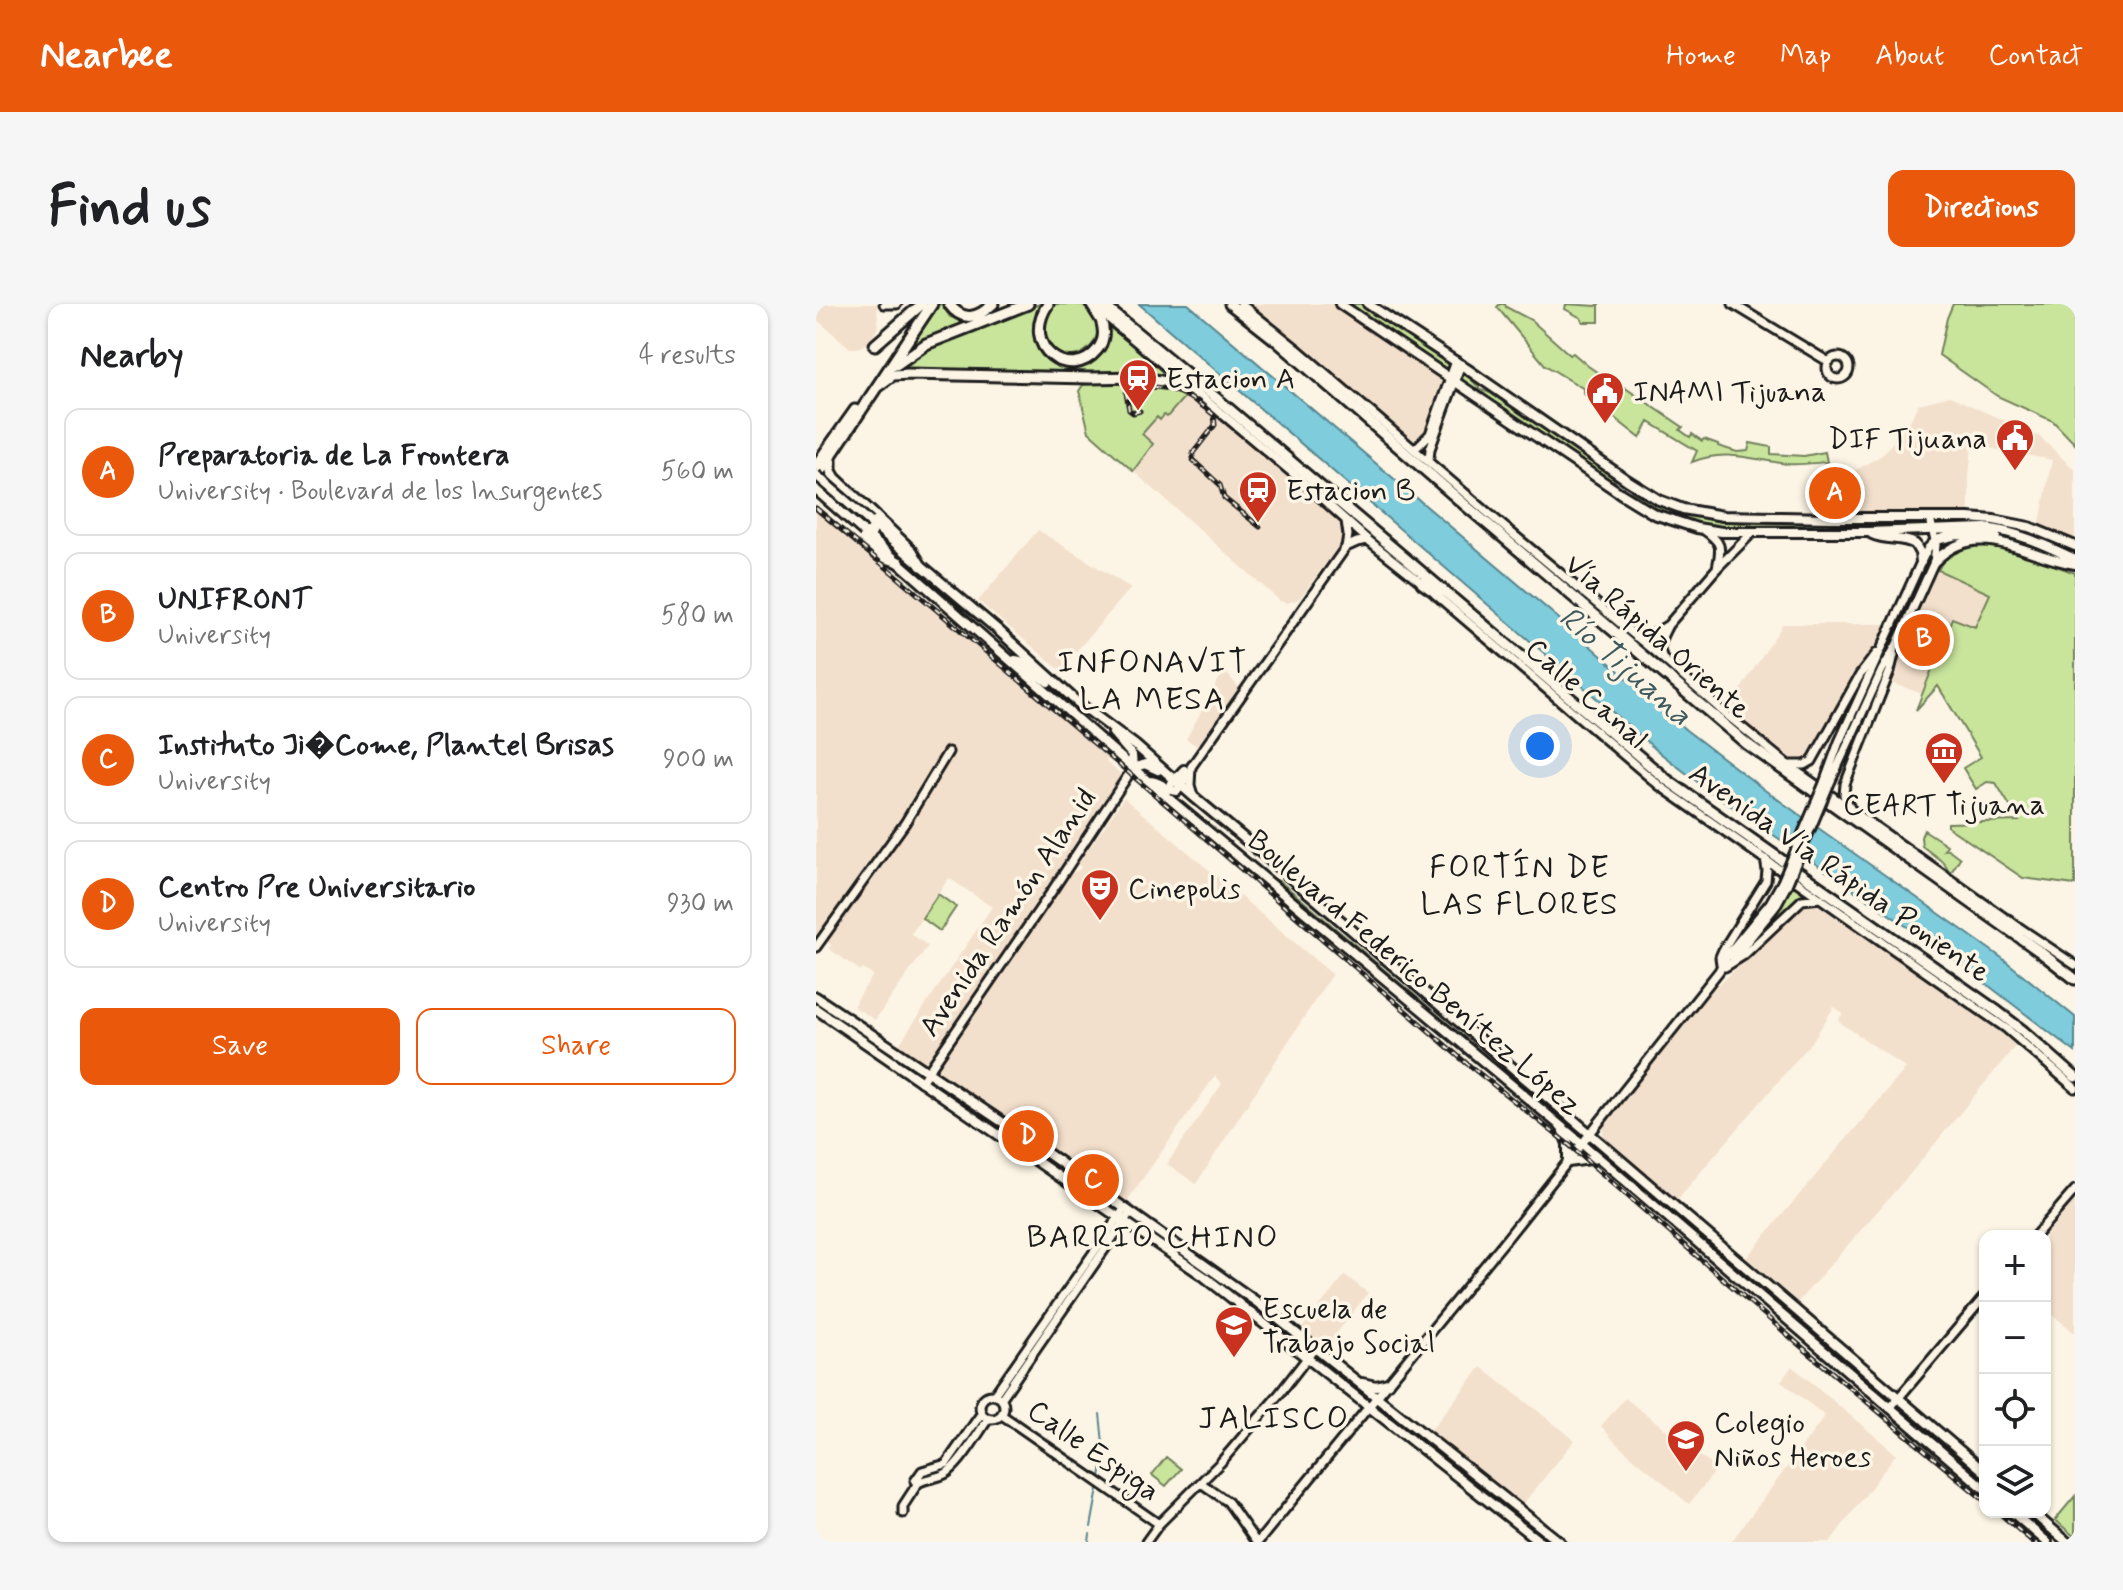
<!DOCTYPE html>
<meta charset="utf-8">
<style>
body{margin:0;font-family:Mynerve,sans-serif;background:#f6f6f6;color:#202124}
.controls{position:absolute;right:24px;bottom:24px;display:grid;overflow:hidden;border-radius:16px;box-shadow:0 2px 6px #0004}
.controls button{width:72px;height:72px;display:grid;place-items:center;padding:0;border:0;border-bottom:2px solid #e0e0e0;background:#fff;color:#202124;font:40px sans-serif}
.you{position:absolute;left:724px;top:442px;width:28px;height:28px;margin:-20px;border:6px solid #fff;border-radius:50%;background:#1a73e8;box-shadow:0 0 0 12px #1a73e833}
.badge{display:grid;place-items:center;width:52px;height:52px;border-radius:50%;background:#ea580c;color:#fff;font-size:26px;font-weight:700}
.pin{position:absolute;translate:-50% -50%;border:4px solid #fff;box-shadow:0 2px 8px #0006}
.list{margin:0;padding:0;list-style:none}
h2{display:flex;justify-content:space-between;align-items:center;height:104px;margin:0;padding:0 32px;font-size:34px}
h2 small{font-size:26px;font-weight:400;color:#757577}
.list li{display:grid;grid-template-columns:52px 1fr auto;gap:24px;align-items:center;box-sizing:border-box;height:128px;margin:0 16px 16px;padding:0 16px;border:2px solid #e0e0e0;border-radius:16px}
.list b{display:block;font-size:30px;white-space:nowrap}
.list p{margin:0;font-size:26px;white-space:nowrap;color:#757577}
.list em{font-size:26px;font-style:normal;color:#757577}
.actions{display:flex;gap:16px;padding:24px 32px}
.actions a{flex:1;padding:18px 0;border:2px solid #ea580c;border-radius:16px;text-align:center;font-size:28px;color:#ea580c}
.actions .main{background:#ea580c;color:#fff}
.icon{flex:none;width:44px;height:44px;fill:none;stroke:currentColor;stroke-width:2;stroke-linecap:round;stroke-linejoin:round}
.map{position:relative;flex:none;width:1259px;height:1238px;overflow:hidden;border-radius:16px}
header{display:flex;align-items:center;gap:48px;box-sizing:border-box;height:112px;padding:0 40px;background:#ea580c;color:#fff}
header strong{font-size:38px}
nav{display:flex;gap:44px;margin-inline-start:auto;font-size:28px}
.intro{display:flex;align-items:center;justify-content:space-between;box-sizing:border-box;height:192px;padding:0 48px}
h1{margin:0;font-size:56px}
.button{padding:20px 36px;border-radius:16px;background:#ea580c;color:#fff;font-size:28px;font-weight:700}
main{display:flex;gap:48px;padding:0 48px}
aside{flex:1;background:#fff;border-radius:16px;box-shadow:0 2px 6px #0004}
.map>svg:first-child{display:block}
.built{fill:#f3e0cc}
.green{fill:#c9e59c;stroke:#72805c;stroke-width:2}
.water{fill:#7eccdc;stroke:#57868f;stroke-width:2}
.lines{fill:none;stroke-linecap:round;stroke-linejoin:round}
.stream{stroke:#57868f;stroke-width:2}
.secondary-casing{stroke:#1c1c1c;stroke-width:13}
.primary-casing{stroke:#1c1c1c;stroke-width:14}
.highway-casing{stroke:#1c1c1c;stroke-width:15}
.secondary{stroke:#fcf5e5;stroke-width:7}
.primary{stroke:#fcf5e5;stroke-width:8}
.highway{stroke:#fcf5e5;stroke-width:9}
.rail-casing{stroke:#1c1c1c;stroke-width:5}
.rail{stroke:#fcf5e5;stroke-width:2;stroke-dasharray:6;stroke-linecap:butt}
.secondary-bridge-casing{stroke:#1c1c1c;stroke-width:13;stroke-linecap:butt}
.primary-bridge-casing{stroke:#1c1c1c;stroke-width:14;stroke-linecap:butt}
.secondary-bridge{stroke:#fcf5e5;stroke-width:7}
.primary-bridge{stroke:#fcf5e5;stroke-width:8}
.labels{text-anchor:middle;stroke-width:7;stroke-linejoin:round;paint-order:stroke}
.poi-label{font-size:30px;fill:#1c1c1c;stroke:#fcf5e5;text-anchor:start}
.street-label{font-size:30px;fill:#1c1c1c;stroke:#fcf5e5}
.neighbourhood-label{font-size:32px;letter-spacing:2px;fill:#1c1c1c;stroke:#fcf5e5}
.water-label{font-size:32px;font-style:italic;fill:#3e5a5f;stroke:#fcf5e5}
</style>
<header>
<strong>Nearbee</strong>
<nav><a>Home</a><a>Map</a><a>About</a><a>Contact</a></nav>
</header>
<div class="intro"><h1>Find us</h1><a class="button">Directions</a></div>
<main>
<aside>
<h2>Nearby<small>4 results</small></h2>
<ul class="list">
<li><span class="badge">A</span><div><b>Preparatoria de La Frontera</b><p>University · Boulevard de los Insurgentes</p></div><em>560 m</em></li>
<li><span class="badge">B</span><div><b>UNIFRONT</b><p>University</p></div><em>580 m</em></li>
<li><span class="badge">C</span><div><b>Instituto Ji�Come, Plantel Brisas</b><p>University</p></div><em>900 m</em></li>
<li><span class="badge">D</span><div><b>Centro Pre Universitario</b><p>University</p></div><em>930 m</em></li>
</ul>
<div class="actions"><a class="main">Save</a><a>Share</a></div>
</aside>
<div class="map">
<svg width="1259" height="1238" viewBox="0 0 1259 1238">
<rect width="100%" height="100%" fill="#fcf5e5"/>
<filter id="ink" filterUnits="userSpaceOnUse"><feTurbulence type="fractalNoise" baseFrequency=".0125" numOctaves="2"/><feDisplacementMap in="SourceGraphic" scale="16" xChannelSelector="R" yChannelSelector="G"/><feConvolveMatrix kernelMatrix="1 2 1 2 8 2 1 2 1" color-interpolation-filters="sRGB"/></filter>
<g filter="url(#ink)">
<path class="built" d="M 0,0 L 61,0 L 62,24 L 52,39 L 42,44 L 34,44 L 0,15 Z
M 432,0 L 516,0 L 622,72 L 628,84 L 615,122 L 595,138 Z
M 313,77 L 370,89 L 380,96 L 527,217 L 530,228 L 528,235 L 483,295 L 471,299 L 464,297 L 273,128 L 263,87 L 265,83 L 272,80 Z
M 1134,92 L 1224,133 L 1259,166 L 1259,235 L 1223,223 L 1236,156 L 1156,141 L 1153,172 L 1153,209 L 1031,208 L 1033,170 L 1066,151 L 1093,119 L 1102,100 Z
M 0,207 L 292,454 L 290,458 L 305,470 L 296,484 L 298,486 L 112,758 L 105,758 L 82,742 L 176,603 L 133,574 L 95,630 L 112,642 L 59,716 L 37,702 L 57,671 L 47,665 L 45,667 L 13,645 L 15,641 L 7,634 L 3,638 L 0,636 Z
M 222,226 L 315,284 L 244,366 L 162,297 Z
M 1122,266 L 1175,290 L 1159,323 L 1136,315 L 1106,390 L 1074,378 L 1083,348 Z
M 967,320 L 1072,320 L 1038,376 L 991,461 L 969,457 L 908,411 Z
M 408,366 L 423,384 L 381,442 L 370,435 Z
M 308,494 L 516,670 L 380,880 L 351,860 L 406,780 L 399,772 L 311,897 L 122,766 L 125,758 L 255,569 L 263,566 L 265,563 L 262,560 Z
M 994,600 L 1003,602 L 1066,645 L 1201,740 L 1094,870 L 982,998 L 930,954 L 1090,764 L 1022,717 L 1027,709 L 1018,703 L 996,738 L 860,897 L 787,832 L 787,825 L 791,816 L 895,687 L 953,635 L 981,606 Z
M 1259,896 L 1259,1029 L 1229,1005 L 1229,932 Z
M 529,971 L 552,989 L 509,1044 L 485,1025 Z
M 976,1062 L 1080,1150 L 1014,1238 L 915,1238 L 1009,1112 L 965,1077 Z
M 665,1063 L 759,1136 L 707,1200 L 614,1127 Z
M 809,1094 L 901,1165 L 873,1200 L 800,1139 L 785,1122 Z"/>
<path class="green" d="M 119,0 L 125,0 L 134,13 L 155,19 L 104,38 L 87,51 Z
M 224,0 C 212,23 215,56 245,61 C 252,62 257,59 264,57 C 283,50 295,45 291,22 L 317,41 L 354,75 L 335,70 L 312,68 L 79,69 L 117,41 Z
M 238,0 C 247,0 261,0 269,1 C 286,7 285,32 274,43 C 247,71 207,28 238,0 Z
M 533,0 L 545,0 L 631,60 L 632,66 L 631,67 Z
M 684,0 L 689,0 L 690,3 L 715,16 L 754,51 L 757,49 L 772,62 L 791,75 L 793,73 L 867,123 L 864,126 L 874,133 L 876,130 L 886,137 L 888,135 L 902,140 L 902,142 L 921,148 L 932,147 L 934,139 L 955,143 L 955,150 L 988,152 L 1009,148 L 1011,158 C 998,159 985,161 972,160 C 938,156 909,144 876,158 L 881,147 L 833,118 L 824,134 L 767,89 L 768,85 L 729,61 L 681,3 Z
M 750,0 L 780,2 L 783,0 L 783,18 L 767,18 L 765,14 L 749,5 Z
M 1137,0 L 1259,0 L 1259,140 L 1237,117 L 1181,92 L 1123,51 L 1131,14 Z
M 647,70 L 650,70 L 665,86 L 674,89 L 798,174 L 799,177 L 794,176 L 646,77 Z
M 313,77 C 333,77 352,82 370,91 L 351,113 L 348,111 L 344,116 L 341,113 L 326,130 L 337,140 L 317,167 L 273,128 L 263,87 L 267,81 Z
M 815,187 C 877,225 936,219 1006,220 L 1008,222 L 1007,224 C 950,225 893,231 839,207 C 830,203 821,196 812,191 L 812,189 Z
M 1167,241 L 1195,245 L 1259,269 L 1259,581 L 1207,574 L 1132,523 L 1132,519 L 1203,517 L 1180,479 L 1171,478 L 1160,485 L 1147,464 L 1165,453 L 1122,382 L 1100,406 L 1136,314 L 1159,323 L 1174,290 L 1122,266 C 1133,243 1144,244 1167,241 Z
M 1108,526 L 1131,541 L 1128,546 L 1132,545 L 1144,554 L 1134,570 L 1128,559 L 1106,542 L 1105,533 Z
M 430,554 L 454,573 L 465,578 L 736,808 Z
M 977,579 L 997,592 L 987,594 L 925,650 L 965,603 Z
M 122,590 L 140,603 L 124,627 L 106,614 Z
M 350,1153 L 365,1165 L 350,1182 L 336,1171 Z
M 1259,1192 L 1259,1233 L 1239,1216 Z"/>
<path class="water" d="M 323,0 L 372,0 L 748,319 L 870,426 L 950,487 L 1186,654 L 1259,713 L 1259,748 L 1138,655 L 892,486 L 844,449 Z"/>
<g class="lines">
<path class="stream" d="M 284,1110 L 288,1149 L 284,1173
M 275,1223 L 282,1185
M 273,1238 L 274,1230"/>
<g class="secondary-casing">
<path id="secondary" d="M 68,0 L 81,0
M 425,0 L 481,45 L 686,221 L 846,354 L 906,407 L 972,461 L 1192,616 L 1259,661
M 917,0 L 1013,58
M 280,4 L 485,176 L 552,236 L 610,282
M1011 64a11 11 0 1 1 22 0a11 11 0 1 1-22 0Z
M 599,145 L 614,130 L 640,57
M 613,156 L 614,145 L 645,60
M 888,226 C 907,239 905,243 901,264
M 530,243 L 541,238 L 552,236
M 619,290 L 844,482 L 1191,725 L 1259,784
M 820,333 L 833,333 L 852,321 L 901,264 L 937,228
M 846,352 C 841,341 846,333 851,323
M 972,461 L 989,461 L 996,457 L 1044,371 L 1061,349
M 1008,479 L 1023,438 L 1105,258 L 1112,244 L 1120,236
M 1013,481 L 1066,366 L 1080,342 L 1118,258 L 1120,241 L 1114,214
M 377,491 L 374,481 L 375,463 L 530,243 L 532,231 L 530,217
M 1034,504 L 1028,491 L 1029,480 L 1074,367 L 1078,351
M 0,643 L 89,519 L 132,448
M 917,655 L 959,603 L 971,581
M 905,660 L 904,653 L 907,646 L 950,577 L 951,567 L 949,555
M 909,663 L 928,651 L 986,596 L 1005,594
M 105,778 L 234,590 L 317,464
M 1219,932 L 1259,886
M164 1103a12 12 0 1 1 24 0a12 12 0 1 1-24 0Z
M 178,1091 L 308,905
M 185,1095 L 311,913
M 1074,1104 L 1169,992
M 186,1111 L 343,1220
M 99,1177 L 106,1167 L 130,1160 L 165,1110
M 385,1179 L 412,1198 L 440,1238
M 87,1209 L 87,1202 L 102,1179 C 111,1173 123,1175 132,1168 C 147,1156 161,1131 172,1115
M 330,1238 L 343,1220 L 405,1158 L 464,1089 L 498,1045
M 442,1238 L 692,933 L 903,667 L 912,650 L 954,599 L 966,578"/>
</g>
<g class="primary-casing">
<path id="primary" d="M 524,0 L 804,189 L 838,210 L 881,224 L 906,228 L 1051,228 L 1169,224 C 1202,228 1229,241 1259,255
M 552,0 L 651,65 L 811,176 L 843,196 L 867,205 L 907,212 L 1015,214 L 1153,214 L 1178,216 L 1213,223 L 1259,242
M 0,179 L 56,229
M 54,218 L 182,326 L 261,398 L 319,441 L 378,493 L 448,551 L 1169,1168
M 48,228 L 326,472 L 783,854 L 1169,1185
M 1056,230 C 1070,237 1085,232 1099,240 L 1104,249 L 1105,258
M 1120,236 L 1141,231 L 1180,232
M 1118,258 C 1162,212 1210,253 1259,260
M 197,358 L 199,356 L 204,357 L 232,378
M 297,429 L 316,451 L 317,464
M 317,464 L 329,460 L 342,466
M 333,477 C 344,477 350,486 361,487 L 374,468
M 356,479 L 368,466
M 0,693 L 207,832 L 442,999 L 744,1238
M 0,705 L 389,973 L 724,1238
M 747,827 L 752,840 L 752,858 L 782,854
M 546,1079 L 560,1082 L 572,1079
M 1196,1208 L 1231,1238
M 1216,1208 L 1251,1238"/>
</g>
<g class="highway-casing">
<path id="highway" d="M 133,0 C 147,19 162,14 177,0
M 232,0 C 203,43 254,79 281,46 C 288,38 289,27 285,16 C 282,11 278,5 275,0
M 286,0 L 400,94 L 851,476 L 1182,708 L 1207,727 L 1259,773
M 414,0 L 461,37 L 648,200 L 931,440 L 1223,647 L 1259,675
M 59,41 L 106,0
M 80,61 L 110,40 L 212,0
M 62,82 L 77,71 L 92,70 L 274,74 L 320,73 L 350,78 L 381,90
M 15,155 L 15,167 L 19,174 L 96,247 L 105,262
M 0,161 L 39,106
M 0,174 L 116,0
M 0,198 L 64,252 L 83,258
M 606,279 L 623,291
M 1192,616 L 1204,627"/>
</g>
<use href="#secondary" class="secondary"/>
<use href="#primary" class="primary"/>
<use href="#highway" class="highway"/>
<g class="rail-casing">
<path id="rail" d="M 324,107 L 317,109 L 313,106 L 310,89 L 313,85 C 320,84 332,83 339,83 C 363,85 381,97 398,111 L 399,121 L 377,149 L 377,156 L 404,181 L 408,194 L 444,223
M 0,204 L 338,490 L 649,758 L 752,840 L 981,1039 L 1169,1197
M 1182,1208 L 1217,1238"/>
</g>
<use href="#rail" class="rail"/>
<g class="secondary-bridge-casing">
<path id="secondary-bridge" d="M 966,578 L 1008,479
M 971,581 L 1013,481"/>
</g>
<g class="primary-bridge-casing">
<path id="primary-bridge" d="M 0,171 L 54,218
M 0,186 L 48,228"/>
</g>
<use href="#secondary-bridge" class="secondary-bridge"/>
<use href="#primary-bridge" class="primary-bridge"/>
</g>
</g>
<defs>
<g id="station-pin" transform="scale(2)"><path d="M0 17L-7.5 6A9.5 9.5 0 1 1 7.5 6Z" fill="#c8321e" stroke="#fcf5e5"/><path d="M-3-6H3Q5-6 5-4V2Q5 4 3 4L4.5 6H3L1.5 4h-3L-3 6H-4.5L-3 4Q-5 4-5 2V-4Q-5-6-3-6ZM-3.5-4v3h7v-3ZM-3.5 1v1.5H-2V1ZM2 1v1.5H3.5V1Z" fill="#fff"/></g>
<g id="civic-pin" transform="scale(2)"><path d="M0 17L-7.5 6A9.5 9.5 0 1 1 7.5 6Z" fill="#c8321e" stroke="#fcf5e5"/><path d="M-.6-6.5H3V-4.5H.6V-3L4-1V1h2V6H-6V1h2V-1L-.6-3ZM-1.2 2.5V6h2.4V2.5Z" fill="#fff"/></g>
<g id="museum-pin" transform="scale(2)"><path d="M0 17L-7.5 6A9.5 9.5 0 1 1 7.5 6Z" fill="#c8321e" stroke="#fcf5e5"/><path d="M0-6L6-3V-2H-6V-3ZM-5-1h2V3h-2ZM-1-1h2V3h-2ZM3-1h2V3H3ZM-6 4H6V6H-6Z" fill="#fff"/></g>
<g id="theatre-pin" transform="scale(2)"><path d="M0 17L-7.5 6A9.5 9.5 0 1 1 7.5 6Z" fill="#c8321e" stroke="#fcf5e5"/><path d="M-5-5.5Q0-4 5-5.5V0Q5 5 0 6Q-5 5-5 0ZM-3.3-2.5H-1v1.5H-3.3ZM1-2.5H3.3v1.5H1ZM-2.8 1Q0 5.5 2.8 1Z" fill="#fff"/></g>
<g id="university-pin" transform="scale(2)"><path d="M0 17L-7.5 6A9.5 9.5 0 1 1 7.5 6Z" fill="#c8321e" stroke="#fcf5e5"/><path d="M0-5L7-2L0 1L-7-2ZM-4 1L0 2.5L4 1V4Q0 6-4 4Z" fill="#fff"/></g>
</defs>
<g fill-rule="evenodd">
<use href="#station-pin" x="322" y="74"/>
<use href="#civic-pin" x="789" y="87"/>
<use href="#civic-pin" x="1199" y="134"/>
<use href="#station-pin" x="442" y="186"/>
<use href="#museum-pin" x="1128" y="447"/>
<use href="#theatre-pin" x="284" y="584"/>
<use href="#university-pin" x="418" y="1021"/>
<use href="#university-pin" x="870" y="1135"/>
</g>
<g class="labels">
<g class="poi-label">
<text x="350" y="84">Estacion A</text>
<text x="817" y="97">INAMI Tijuana</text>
<text x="1171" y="144" text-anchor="end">DIF Tijuana</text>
<text x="470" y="196">Estacion B</text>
<text x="1128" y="510" text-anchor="middle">CEART Tijuana</text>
<text x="312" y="594">Cinepolis</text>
<text x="446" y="1014">Escuela de<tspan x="446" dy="34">Trabajo Social</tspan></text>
<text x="898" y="1128">Colegio<tspan x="898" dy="34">Niños Heroes</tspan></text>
</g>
<g class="street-label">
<text transform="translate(842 332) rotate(41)" y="10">Vía Rápida Oriente</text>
<text transform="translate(771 389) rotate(41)" y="10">Calle Canal</text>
<text transform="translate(1024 568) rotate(35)" y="10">Avenida Vía Rápida Poniente</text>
<text transform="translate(191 608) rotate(-56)" y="10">Avenida Ramón Alanid</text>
<text transform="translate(599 668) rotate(40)" y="10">Boulevard Federico Benítez López</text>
<text transform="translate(278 1146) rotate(35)" y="10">Calle Espiga</text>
</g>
<g class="neighbourhood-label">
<text x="337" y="368">INFONAVIT<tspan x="337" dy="37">LA MESA</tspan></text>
<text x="704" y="573">FORTÍN DE<tspan x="704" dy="37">LAS FLORES</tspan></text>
<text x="337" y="943">BARRIO CHINO</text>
<text x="458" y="1124">JALISCO</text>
</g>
<g class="water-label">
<text transform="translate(810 361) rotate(41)" y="11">Río Tijuana</text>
</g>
</g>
</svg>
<div class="controls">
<button>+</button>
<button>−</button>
<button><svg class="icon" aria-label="locate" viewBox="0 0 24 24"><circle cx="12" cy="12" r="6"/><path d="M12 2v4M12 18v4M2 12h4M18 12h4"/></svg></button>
<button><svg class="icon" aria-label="layers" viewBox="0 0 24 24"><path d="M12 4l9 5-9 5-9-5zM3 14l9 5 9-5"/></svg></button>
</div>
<div class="you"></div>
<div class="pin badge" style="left:1019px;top:189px">A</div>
<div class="pin badge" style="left:1108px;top:336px">B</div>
<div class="pin badge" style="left:277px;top:876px">C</div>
<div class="pin badge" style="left:212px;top:832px">D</div>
</div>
</main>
